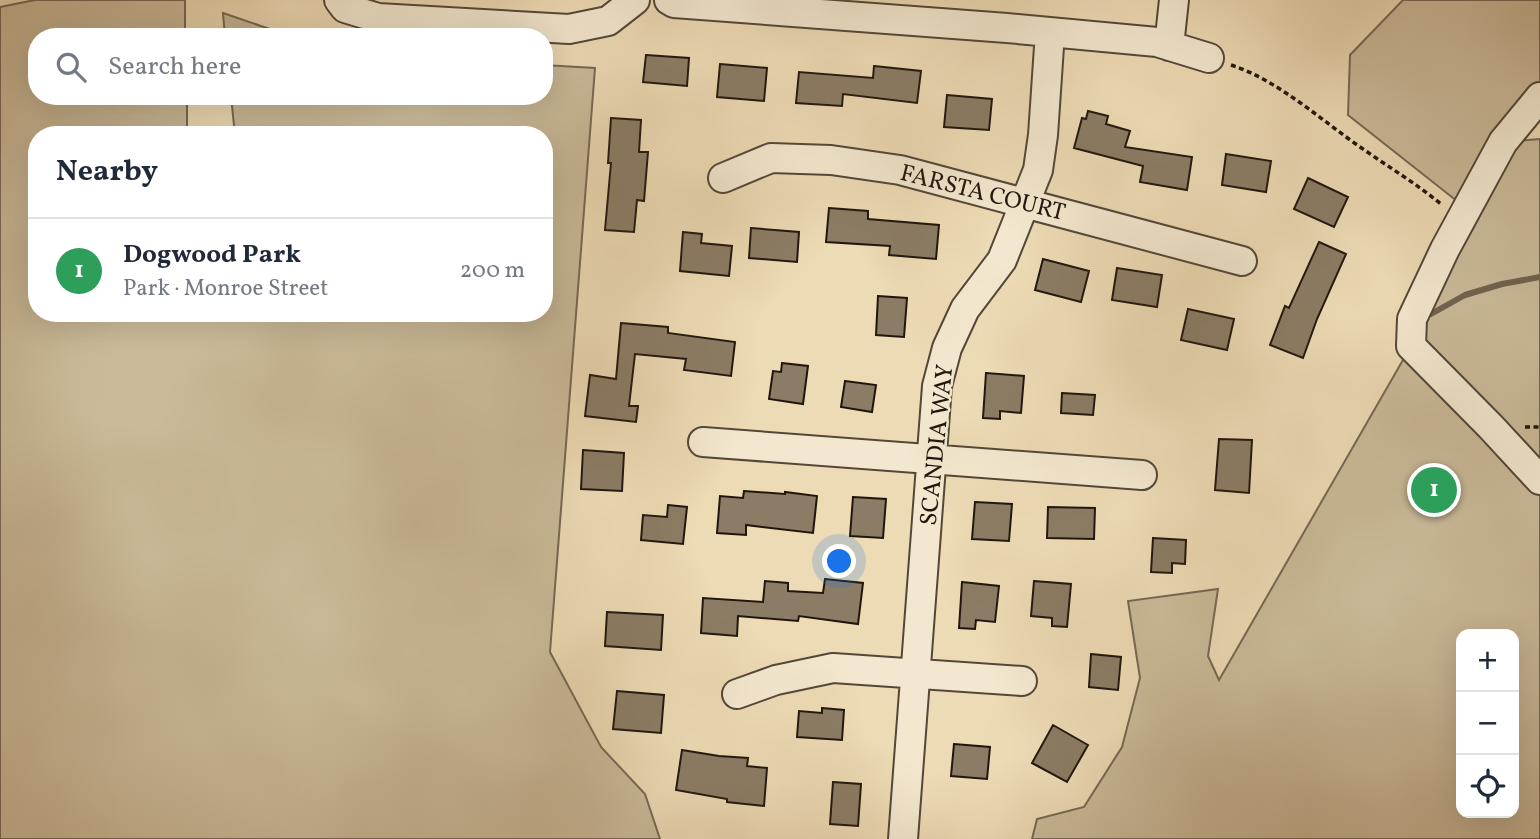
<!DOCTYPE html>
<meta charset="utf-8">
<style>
body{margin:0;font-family:Vollkorn,serif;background:#f6f6f7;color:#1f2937}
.controls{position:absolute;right:21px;bottom:21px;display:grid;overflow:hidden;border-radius:14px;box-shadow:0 7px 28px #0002}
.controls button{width:63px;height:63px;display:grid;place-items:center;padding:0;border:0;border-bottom:2px solid #e0e1e3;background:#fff;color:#1f2937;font:35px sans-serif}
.you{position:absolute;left:840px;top:562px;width:24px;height:24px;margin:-18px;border:5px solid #fff;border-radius:50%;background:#1a73e8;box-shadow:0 0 0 10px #1a73e833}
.badge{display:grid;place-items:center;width:46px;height:46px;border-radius:50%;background:#8f2418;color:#fff;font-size:23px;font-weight:700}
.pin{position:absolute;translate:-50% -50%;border:4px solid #fff;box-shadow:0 2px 7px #0006}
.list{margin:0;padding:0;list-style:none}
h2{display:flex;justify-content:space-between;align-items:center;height:91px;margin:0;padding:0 28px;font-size:30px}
h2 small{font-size:23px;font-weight:400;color:#747a83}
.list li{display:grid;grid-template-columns:46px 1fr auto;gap:21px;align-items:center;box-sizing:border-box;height:105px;padding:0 28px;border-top:2px solid #e0e1e3}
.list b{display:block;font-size:26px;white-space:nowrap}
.list p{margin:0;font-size:23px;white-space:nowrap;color:#747a83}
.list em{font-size:23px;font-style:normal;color:#747a83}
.icon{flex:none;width:38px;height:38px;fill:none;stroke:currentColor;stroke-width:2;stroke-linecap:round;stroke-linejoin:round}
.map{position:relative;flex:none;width:1540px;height:839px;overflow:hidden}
.search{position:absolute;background:#fff;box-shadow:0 7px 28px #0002;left:28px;top:28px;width:525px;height:77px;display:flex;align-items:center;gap:18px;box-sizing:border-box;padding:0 24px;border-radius:28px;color:#747a83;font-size:26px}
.panel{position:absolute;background:#fff;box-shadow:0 7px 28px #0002;left:28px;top:126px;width:525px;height:196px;border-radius:28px}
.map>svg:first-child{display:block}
.green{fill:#caba99;stroke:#766854;stroke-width:2;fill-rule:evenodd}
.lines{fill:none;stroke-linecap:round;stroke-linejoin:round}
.stream{stroke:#726450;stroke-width:6}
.building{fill:#8b7c65;stroke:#21160e;stroke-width:2}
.minor-casing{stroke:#544738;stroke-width:32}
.path{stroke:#21160e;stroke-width:3.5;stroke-dasharray:5 3.5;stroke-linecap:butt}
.minor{stroke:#f3e8cf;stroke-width:28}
.labels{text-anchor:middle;stroke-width:5;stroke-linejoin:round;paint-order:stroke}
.street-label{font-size:24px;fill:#21160e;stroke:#f3e8cf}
</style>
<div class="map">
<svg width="1540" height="839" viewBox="0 0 1540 839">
<rect width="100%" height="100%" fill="#eddbb5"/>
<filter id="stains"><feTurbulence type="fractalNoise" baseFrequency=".00286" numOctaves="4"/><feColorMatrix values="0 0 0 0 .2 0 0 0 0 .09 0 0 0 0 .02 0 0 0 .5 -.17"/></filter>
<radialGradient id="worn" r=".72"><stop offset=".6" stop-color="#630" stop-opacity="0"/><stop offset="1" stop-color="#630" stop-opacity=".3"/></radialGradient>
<path class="green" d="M 35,0 L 185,0 L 185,37 L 37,37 L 37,96 L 187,96 L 187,135 L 37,135 L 37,313 L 544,313 L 544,135 L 235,135 L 231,96 L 544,96 L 544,65 L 595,68 L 550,652 L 601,747 L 645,794 L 660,839 L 0,839 L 0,7 Z
M 1403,0 L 1540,0 L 1540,97 L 1504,142 L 1540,139 L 1540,839 L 1032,839 L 1037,819 L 1084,807 L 1122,747 L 1140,678 L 1128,601 L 1218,589 L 1208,656 L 1219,680 L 1411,346 L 1467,209 L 1348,115 L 1350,55 ZM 1461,634 L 1514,634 L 1514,813 L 1461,813 Z
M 223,13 L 293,37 L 225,37 Z"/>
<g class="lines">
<path class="stream" d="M 1431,314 L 1465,295 L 1502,284 L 1540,277"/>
</g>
<path class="building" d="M 646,55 L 689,58 L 687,86 L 643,82 Z
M 720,64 L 767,68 L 764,101 L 717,97 Z
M 874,66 L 921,71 L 917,103 L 843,94 L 842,106 L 796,103 L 799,72 L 873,78 Z
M 947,95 L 992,99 L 989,130 L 944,127 Z
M 1088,111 L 1108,116 L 1106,124 L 1130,131 L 1125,147 L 1192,157 L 1187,190 L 1140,182 L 1143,166 L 1074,148 L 1082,118 L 1086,119 Z
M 611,118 L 641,120 L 639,152 L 648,152 L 644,201 L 637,200 L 634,232 L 605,230 L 611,163 L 608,163 Z
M 1226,154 L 1271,161 L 1266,192 L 1222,185 Z
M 1308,178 L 1348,197 L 1334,227 L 1294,209 Z
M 829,208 L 868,211 L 868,219 L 939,225 L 936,259 L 889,255 L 890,246 L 826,242 Z
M 751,228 L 799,232 L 797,262 L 749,258 Z
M 683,232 L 702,234 L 701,243 L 732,246 L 729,276 L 680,271 Z
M 1319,242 L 1346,254 L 1317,319 L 1303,358 L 1270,345 L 1285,306 L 1289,308 Z
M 1043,259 L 1089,271 L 1081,302 L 1035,290 Z
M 1117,268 L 1162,275 L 1157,307 L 1112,300 Z
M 878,296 L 907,298 L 904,337 L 876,335 Z
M 1188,309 L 1234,319 L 1227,350 L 1181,340 Z
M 621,323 L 668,327 L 668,333 L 735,342 L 731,376 L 684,370 L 686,359 L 635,354 L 629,406 L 638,406 L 636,422 L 585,416 L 590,375 L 616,379 Z
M 782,363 L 808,366 L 803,404 L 769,399 L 773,371 L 781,372 Z
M 986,373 L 1024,376 L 1021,413 L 1000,411 L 1000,419 L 983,418 Z
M 845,381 L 876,385 L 872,412 L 841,407 Z
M 1062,393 L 1095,395 L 1093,415 L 1061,413 Z
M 1219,439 L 1252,440 L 1249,493 L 1215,490 Z
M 583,450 L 624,453 L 622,491 L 581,489 Z
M 744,491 L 785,494 L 785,492 L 817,496 L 813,533 L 746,525 L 746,535 L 717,533 L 720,496 L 743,498 Z
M 853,497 L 886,499 L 883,538 L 850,536 Z
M 975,502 L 1012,504 L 1009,541 L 972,539 Z
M 668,505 L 687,507 L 683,544 L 641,540 L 643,515 L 667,517 Z
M 1048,507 L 1095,508 L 1094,539 L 1047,538 Z
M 1153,538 L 1186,540 L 1185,564 L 1172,563 L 1172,573 L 1151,572 Z
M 825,579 L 863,583 L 858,624 L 799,616 L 798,621 L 738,616 L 737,636 L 701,633 L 703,598 L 763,602 L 765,581 L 788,583 L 788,591 L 823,593 Z
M 1034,581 L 1071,584 L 1067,627 L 1052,626 L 1052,618 L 1031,616 Z
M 962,582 L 999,586 L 995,622 L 976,620 L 975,629 L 959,628 Z
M 607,612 L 663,615 L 661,650 L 605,646 Z
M 1091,654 L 1121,657 L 1118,690 L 1089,687 Z
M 617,691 L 664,695 L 661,733 L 613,729 Z
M 822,708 L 844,710 L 842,740 L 797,737 L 799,711 L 822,713 Z
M 1053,725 L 1088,745 L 1067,782 L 1032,763 Z
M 954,744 L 990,747 L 987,779 L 951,776 Z
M 682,750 L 719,756 L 748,758 L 747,766 L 767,768 L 764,806 L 727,802 L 727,799 L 676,790 Z
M 833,782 L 861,784 L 858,826 L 830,824 Z"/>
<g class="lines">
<g class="minor-casing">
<path id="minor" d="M 339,0 L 345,8 L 378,18 L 569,29 L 608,21 L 635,0
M 669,0 L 674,3 L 1007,28 L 1157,42 L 1209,58
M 1169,46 L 1174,0
M 1540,97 L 1503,142 L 1445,249 L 1412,319 L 1411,346 L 1491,427 L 1540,480
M 723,178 L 771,158 L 831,160 L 900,170 L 1242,261
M 703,442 L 1142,475
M 737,694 L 776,680 L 833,668 L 1022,681
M 903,839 L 937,386 L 947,348 L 965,309 L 1002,260 L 1038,170 L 1043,135 L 1050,32"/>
</g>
<path class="path" d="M 1231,65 C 1278,80 1322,121 1363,149 C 1390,168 1417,184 1442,205
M 1525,427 L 1540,427"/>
<use href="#minor" class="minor"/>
</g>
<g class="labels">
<g class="street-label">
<text transform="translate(983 192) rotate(14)" y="8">FARSTA COURT</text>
<text transform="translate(936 445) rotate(-84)" y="8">SCANDIA WAY</text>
</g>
</g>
<rect width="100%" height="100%" filter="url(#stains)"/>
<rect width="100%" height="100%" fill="url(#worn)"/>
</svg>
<div class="controls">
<button>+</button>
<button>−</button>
<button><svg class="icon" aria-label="locate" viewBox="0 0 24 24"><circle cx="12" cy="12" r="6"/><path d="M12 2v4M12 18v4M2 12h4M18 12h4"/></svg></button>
</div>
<div class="you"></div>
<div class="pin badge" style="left:1434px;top:490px;background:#2e9e5b">1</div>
<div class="search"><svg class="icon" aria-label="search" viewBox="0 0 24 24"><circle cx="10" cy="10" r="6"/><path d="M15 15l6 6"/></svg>Search here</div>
<section class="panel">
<h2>Nearby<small></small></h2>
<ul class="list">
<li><span class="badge" style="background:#2e9e5b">1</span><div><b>Dogwood Park</b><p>Park · Monroe Street</p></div><em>200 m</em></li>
</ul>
</section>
</div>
